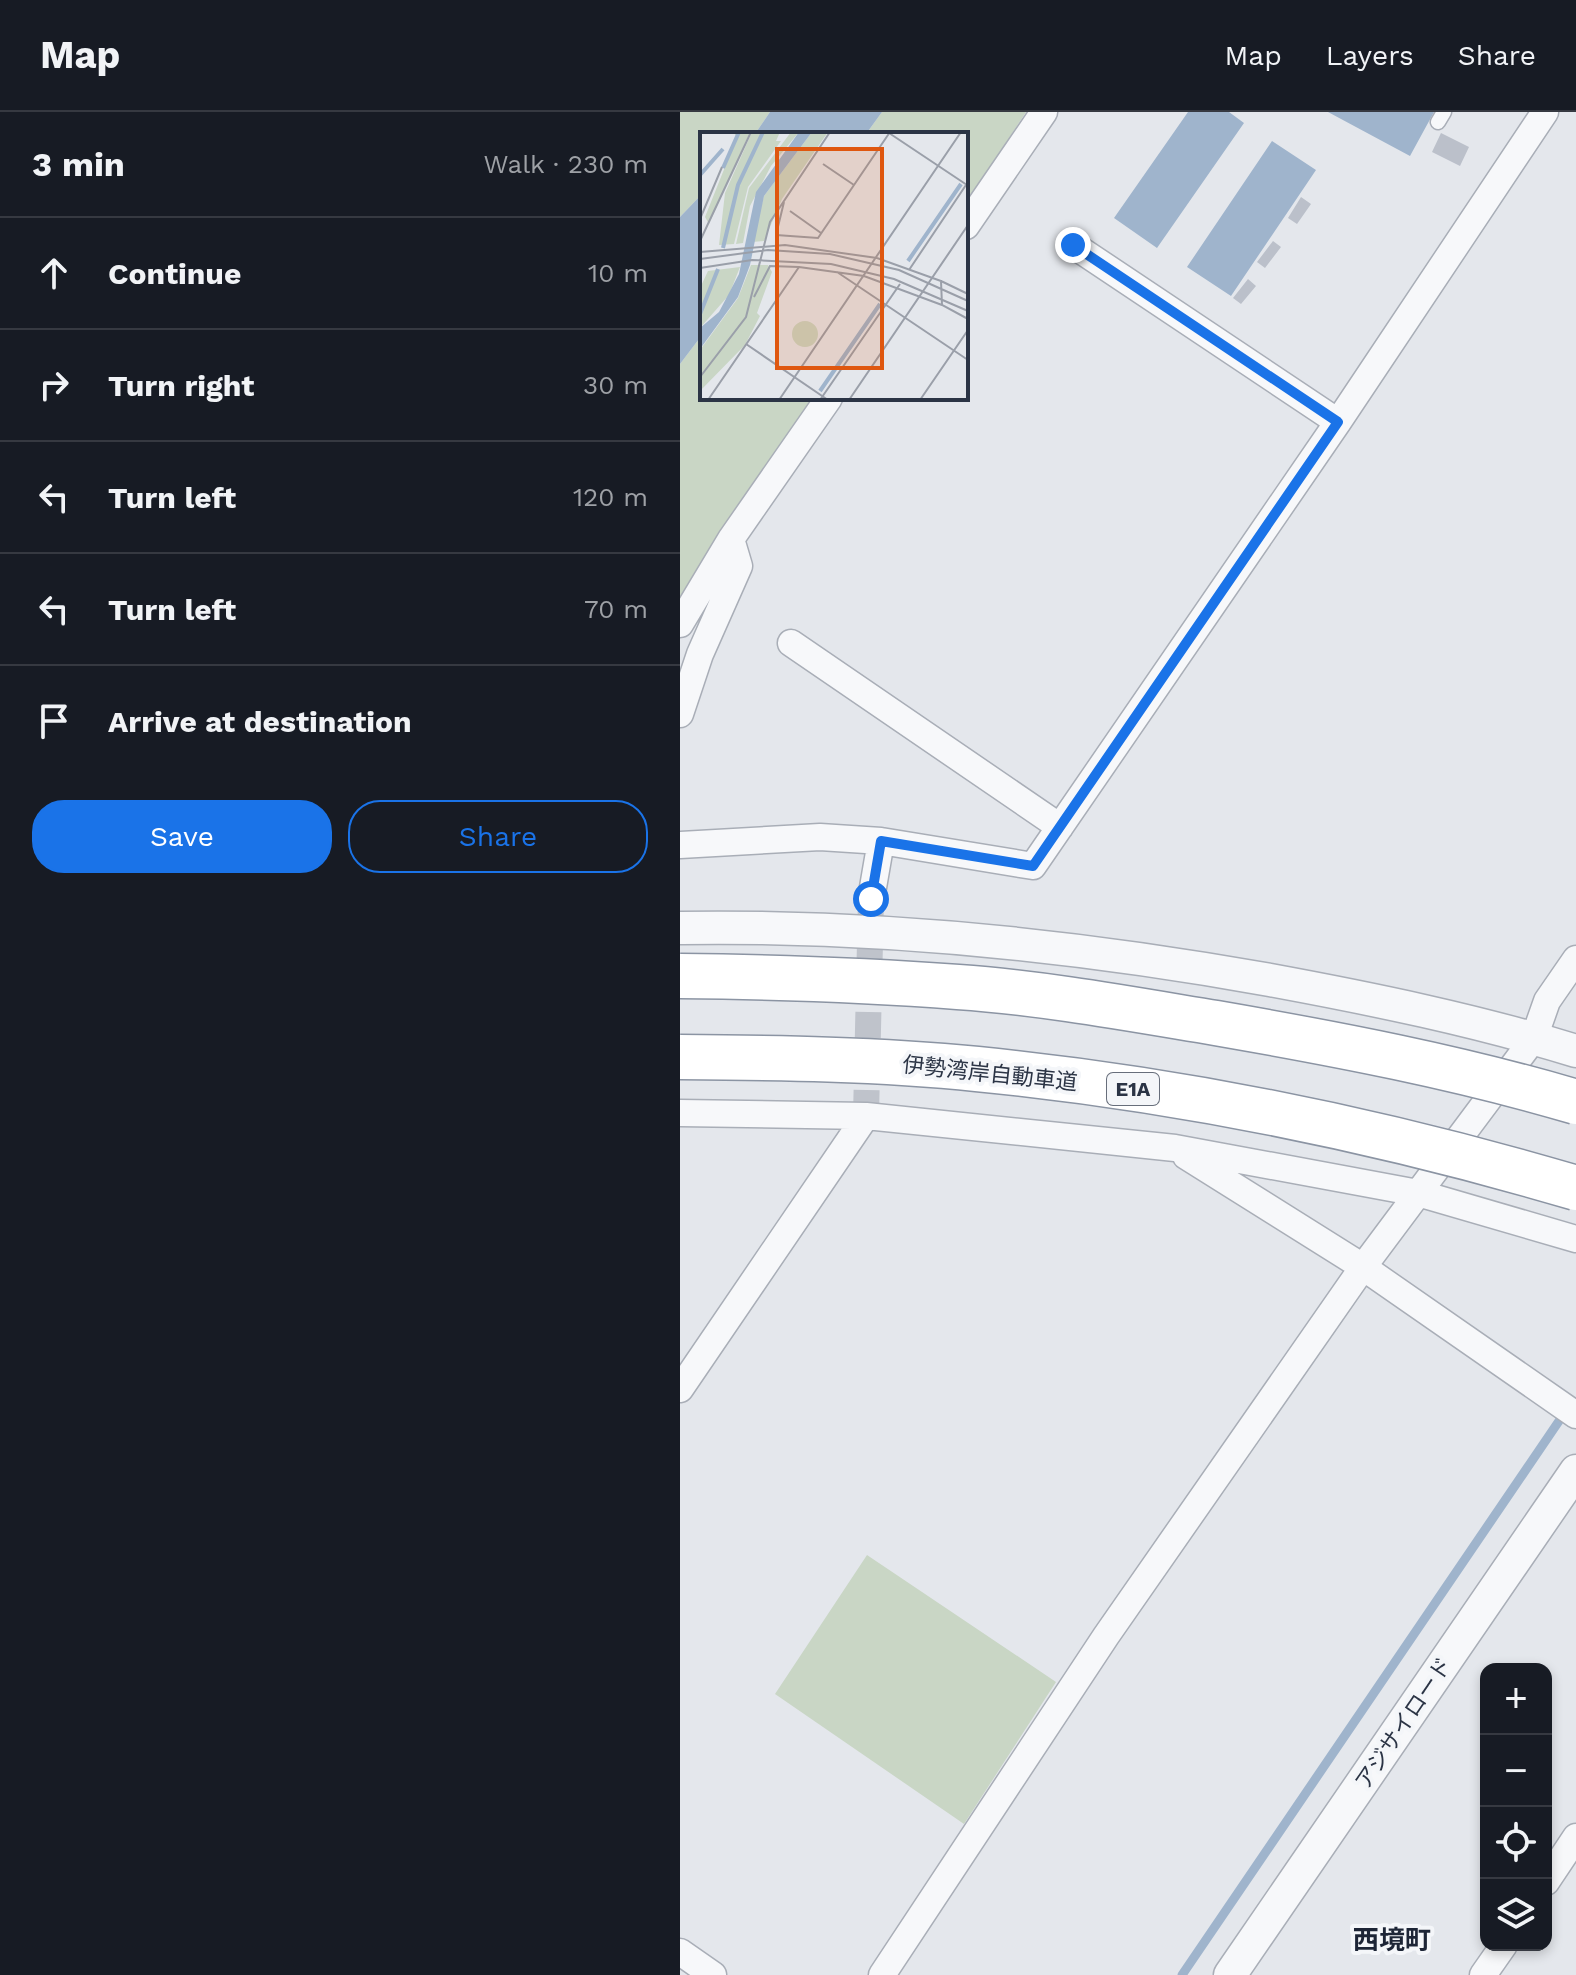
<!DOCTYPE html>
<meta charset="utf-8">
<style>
body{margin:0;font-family:"Work Sans","Noto Sans JP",sans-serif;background:#242831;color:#f1f3f6}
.controls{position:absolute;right:24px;bottom:24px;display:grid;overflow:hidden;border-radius:16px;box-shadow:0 4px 12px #0003}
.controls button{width:72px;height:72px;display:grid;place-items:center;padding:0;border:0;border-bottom:2px solid #363941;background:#171b24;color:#f1f3f6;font:40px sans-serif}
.stop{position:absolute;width:24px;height:24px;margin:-18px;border:6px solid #1a73e8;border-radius:50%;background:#fff}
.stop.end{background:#1a73e8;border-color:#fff;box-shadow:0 2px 8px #0008}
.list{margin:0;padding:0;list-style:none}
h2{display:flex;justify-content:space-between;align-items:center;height:104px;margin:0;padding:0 32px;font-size:34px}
h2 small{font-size:26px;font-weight:400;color:#9ea1a6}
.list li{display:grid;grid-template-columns:52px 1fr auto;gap:24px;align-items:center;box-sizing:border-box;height:112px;padding:0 32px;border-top:2px solid #363941}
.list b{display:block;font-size:30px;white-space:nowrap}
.list em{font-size:26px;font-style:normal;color:#9ea1a6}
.actions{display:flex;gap:16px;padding:24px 32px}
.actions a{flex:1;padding:18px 0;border:2px solid #1a73e8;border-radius:32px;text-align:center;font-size:28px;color:#1a73e8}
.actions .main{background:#1a73e8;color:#fff}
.icon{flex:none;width:44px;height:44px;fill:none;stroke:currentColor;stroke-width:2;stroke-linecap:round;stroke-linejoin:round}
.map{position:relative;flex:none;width:896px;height:1863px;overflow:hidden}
header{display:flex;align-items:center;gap:48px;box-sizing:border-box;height:112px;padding:0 40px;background:#171b24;border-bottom:2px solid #363941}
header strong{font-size:38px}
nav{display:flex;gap:44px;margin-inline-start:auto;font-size:28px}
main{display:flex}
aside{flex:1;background:#171b24}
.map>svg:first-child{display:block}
.green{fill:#c9d6c5}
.water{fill:#9fb4cc}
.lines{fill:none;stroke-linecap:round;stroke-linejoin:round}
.stream{stroke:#9fb4cc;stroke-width:9}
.building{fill:#bbc0ca}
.minor-tunnel{stroke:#bfc3cb;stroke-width:26;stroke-dasharray:26 13;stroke-linecap:butt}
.service-casing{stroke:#a9aeb7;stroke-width:17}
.minor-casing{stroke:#a9aeb7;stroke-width:29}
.tertiary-casing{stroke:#a9aeb7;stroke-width:35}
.service{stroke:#f7f8fa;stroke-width:14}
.minor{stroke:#f7f8fa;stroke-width:26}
.tertiary{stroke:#f7f8fa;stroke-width:32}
.motorway-bridge-casing{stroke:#8b94a3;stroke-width:47;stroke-linecap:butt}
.motorway-bridge{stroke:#fff;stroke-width:44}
.route{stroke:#1a73e8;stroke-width:10}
.labels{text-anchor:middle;stroke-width:8;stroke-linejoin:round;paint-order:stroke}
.shield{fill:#f4f6f9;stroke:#676e7b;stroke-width:2}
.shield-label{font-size:20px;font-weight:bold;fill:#2b3445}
.street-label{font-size:22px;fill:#2b3445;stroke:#f4f6f9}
.quarter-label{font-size:26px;font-weight:bold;fill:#1d2536;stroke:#f4f6f9}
.inset-river{fill:none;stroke:#9fb4cc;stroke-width:4}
.inset-road{fill:none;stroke:#9a9fa9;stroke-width:2}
.view{fill:#df570f;fill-opacity:0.15;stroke:#df570f;stroke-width:4}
.inset-edge{fill:none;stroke:#2b3445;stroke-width:4}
</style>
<header>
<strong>Map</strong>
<nav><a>Map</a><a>Layers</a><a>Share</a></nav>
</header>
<main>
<aside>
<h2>3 min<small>Walk · 230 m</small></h2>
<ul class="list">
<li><svg class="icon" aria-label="ahead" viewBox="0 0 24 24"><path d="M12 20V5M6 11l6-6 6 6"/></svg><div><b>Continue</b></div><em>10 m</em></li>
<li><svg class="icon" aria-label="right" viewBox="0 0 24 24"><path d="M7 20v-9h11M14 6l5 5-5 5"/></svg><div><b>Turn right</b></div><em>30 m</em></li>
<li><svg class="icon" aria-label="left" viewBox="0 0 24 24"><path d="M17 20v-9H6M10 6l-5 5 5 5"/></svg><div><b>Turn left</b></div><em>120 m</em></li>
<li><svg class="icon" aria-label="left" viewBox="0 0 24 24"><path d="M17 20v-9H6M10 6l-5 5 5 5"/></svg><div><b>Turn left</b></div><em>70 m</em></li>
<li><svg class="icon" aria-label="arrive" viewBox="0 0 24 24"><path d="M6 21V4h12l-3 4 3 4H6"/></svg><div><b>Arrive at destination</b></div></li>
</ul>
<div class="actions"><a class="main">Save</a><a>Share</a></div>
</aside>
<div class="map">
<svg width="896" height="1863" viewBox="0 0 896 1863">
<rect width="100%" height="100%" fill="#e4e7ec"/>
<path class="green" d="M 0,0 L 90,0 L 75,22 L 22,22 L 22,82 L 0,105 Z
M 202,0 L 346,0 L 286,92 L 286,22 L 186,22 Z
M 22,223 L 22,286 L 136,286 L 0,494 L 0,252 Z
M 187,1443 L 376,1570 L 284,1712 L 95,1582 Z"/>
<path class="water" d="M 90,0 L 202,0 L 186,22 L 75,22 Z
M 508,0 L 549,0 L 564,11 L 477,136 L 434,106 Z
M 648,0 L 754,0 L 730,44 Z
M 592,29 L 636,58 L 551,184 L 507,155 Z
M 22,82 L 22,223 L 0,252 L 0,105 Z"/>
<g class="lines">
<path class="stream" d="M 502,1863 L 879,1309"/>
</g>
<path class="building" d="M 761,21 L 789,35 L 780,54 L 752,40 Z
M 621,85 L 631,92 L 617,112 L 608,106 Z
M 593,129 L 601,135 L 585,156 L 577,150 Z
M 568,167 L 576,174 L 561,192 L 553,186 Z"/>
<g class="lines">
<path class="minor-tunnel" d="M 186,1004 L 191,787"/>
<g class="service-casing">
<path id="service" d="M 758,10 L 764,0"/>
</g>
<g class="minor-casing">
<path id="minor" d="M 286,114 L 364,0
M 393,133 L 658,310
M 0,512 L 51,427 L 149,286
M 111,531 L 380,715
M 0,602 L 20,542 L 59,454 L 51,427
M 0,733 L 140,725 L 201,729 L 353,754 L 658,310 L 865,0
M 191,787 L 201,729
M 0,1001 L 186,1004 L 495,1036 L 738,1081 L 896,1127
M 506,1044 L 683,1155 L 896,1303
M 0,1277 L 186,1004
M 866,1770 L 896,1725
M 0,1840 L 33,1863
M 202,1863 L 426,1524 L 683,1155 L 854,926 L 867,889 L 896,847
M 803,1863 L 824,1833"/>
</g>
<g class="tertiary-casing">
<path id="tertiary" d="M 0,816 C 198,813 395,833 590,868 C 693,887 795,908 896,939
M 550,1863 L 896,1359"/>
</g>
<use href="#service" class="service"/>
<use href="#minor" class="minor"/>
<use href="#tertiary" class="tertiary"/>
<g class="motorway-bridge-casing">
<path id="motorway-bridge" d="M 0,864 C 93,865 186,868 278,875 C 364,881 451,897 536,911 C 657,932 778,955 896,990
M 0,945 C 99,946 198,947 297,957 C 500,977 700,1018 896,1076"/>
</g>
<use href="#motorway-bridge" class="motorway-bridge"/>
</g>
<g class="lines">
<path class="route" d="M 191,787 L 201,729 L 353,754 L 658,310 L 393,133"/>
</g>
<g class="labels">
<rect class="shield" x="427" y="961" width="52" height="32" rx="6"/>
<g class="shield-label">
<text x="453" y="984">E1A</text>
</g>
<g class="street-label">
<text transform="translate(310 961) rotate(6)" y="8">伊勢湾岸自動車道</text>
<text transform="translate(723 1611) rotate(-56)" y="8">アジサイロード</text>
</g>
<g class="quarter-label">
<text x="712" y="1837">西境町</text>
</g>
</g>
<g transform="translate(20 20)">
<rect width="268" height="268" fill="#e4e7ec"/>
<path d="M 33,0 L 50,0 L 9,92 L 5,85 L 37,5 ZM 52,0 L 80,0 L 76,9 L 81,9 L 48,55 L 34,112 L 19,113 L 25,61 ZM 91,0 L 99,0 L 71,34 L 50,74 L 43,111 L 36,112 L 49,56 ZM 112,0 L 128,0 L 82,67 L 64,109 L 52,110 L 64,64 ZM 51,133 L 68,133 L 72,140 L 57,181 L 60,184 L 45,213 L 0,259 L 0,218 L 38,166 ZM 40,135 L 29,163 L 0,196 L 0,156 L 8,139 ZM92 202a13 13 0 1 1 26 0a13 13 0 1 1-26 0Z" fill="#c9d6c5"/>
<path d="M 99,0 L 112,0 L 64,64 L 50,133 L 38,165 L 0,217 L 0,196 L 19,180 L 39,142 L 56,60 Z" fill="#9fb4cc"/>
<path class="inset-river" d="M 23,36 L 39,0M 0,43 L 23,17M 23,116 L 38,53 L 63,0M 208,129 L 261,52M 0,182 L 18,137M 120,259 L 180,172"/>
<path class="inset-road" d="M 189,1 L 267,53M 123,32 L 154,53M 90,79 L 121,101M 0,87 L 22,35M 76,103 L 118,106 L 190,0M 76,103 L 84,70M 0,109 L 51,0M 0,120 L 85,113 L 177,126 L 241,149 L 242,173 L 268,187M 0,127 L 68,118 L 130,122 L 199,138 L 268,169M 0,136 L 52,128 L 131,132 L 194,147 L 268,179M 209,138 L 268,50M 137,140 L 268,228M 241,149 L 268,162M 54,165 L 70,134 L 99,135 L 164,144 L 242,173M 46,212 L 128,268M 0,245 L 46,185 L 70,90 L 130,0M 8,268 L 99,135M 79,268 L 261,0M 120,268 L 200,152M 149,268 L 268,93M 220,268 L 268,198"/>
<path class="view" d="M 77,17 L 182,17 L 182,236 L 77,236 Z"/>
<rect width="268" height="268" class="inset-edge"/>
</g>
</svg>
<div class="controls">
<button>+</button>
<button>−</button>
<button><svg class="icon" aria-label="locate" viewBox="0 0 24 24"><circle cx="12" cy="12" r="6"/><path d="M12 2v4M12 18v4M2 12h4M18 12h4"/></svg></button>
<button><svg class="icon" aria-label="layers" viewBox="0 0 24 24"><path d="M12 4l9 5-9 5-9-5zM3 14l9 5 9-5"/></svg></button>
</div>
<div class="stop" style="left:191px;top:787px"></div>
<div class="stop end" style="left:393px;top:133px"></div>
</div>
</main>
